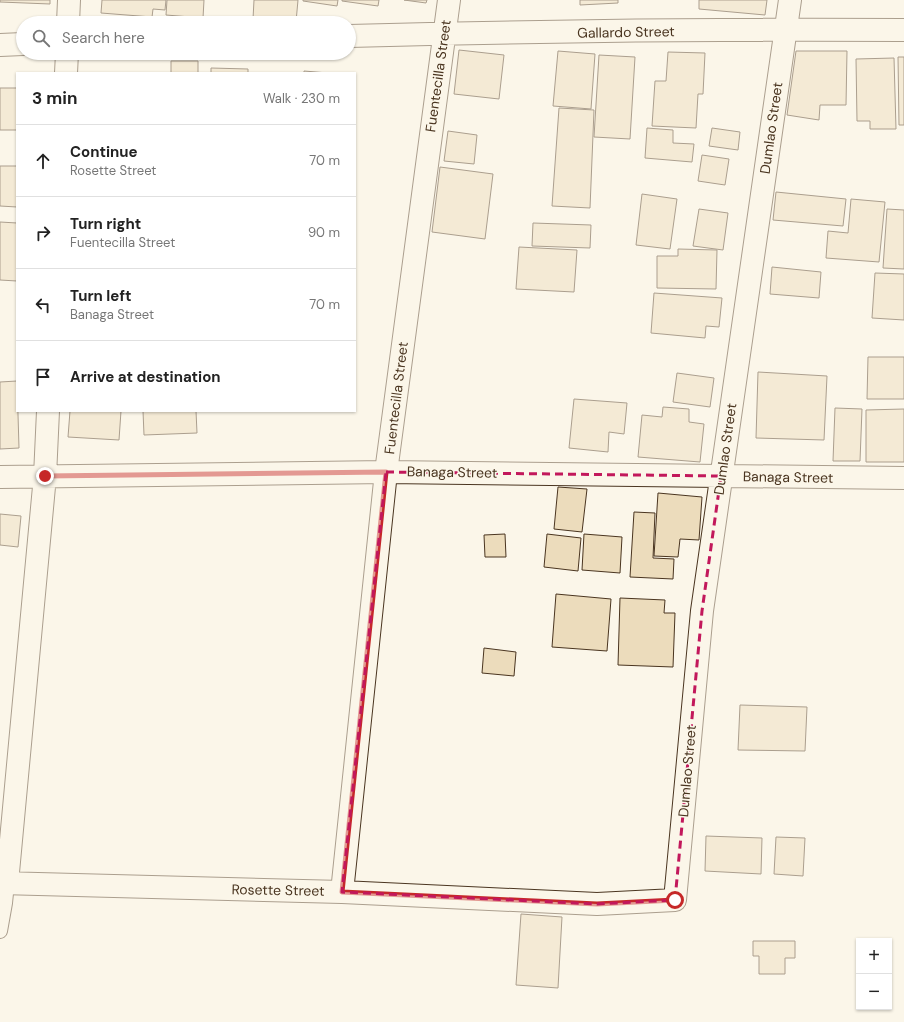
<!DOCTYPE html>
<meta charset="utf-8">
<style>
body{margin:0;font-family:"DM Sans",sans-serif;background:#f6f6f6;color:#222}
.controls{position:absolute;right:12px;bottom:12px;display:grid;overflow:hidden;border-radius:0px;box-shadow:0 1px 3px #0004}
.controls button{width:36px;height:36px;display:grid;place-items:center;padding:0;border:0;border-bottom:1px solid #e0e0e0;background:#fff;color:#222;font:20px sans-serif}
.stop{position:absolute;width:12px;height:12px;margin:-9px;border:3px solid #c62828;border-radius:50%;background:#fff}
.stop.end{background:#c62828;border-color:#fff;box-shadow:0 1px 4px #0008}
.list{margin:0;padding:0;list-style:none}
h2{display:flex;justify-content:space-between;align-items:center;height:52px;margin:0;padding:0 16px;font-size:17px}
h2 small{font-size:13px;font-weight:400;color:#767676}
.list li{display:grid;grid-template-columns:26px 1fr auto;gap:12px;align-items:center;box-sizing:border-box;height:72px;padding:0 16px;border-top:1px solid #e0e0e0}
.list b{display:block;font-size:15px;white-space:nowrap}
.list p{margin:0;font-size:13px;white-space:nowrap;color:#767676}
.list em{font-size:13px;font-style:normal;color:#767676}
.icon{flex:none;width:22px;height:22px;fill:none;stroke:currentColor;stroke-width:2;stroke-linecap:round;stroke-linejoin:round}
.map{position:relative;flex:none;width:904px;height:1022px;overflow:hidden}
.search{position:absolute;background:#fff;box-shadow:0 1px 3px #0004;left:16px;top:16px;width:340px;height:44px;display:flex;align-items:center;gap:10px;box-sizing:border-box;padding:0 14px;border-radius:22px;color:#767676;font-size:15px}
.panel{position:absolute;background:#fff;box-shadow:0 1px 3px #0004;left:16px;top:72px;width:340px;height:340px;border-radius:0px}
.map>svg:first-child{display:block}
.building{fill:#ecdcbc;stroke:#4a3520}
.lines{fill:none;stroke-linecap:round;stroke-linejoin:round}
.service-casing{stroke:#4a3520;stroke-width:16}
.minor-casing{stroke:#4a3520;stroke-width:24}
.service{stroke:#fbf6e9;stroke-width:14}
.minor{stroke:#fbf6e9;stroke-width:22}
.route{stroke:#c62828;stroke-width:5}
.marked{fill:none;stroke:#c2185b;stroke-width:3;stroke-dasharray:8 5;stroke-linejoin:round}
.labels{text-anchor:middle;stroke-width:3;stroke-linejoin:round;paint-order:stroke}
.street-label{font-size:14px;fill:#4a3520;stroke:#fbf6e9}
</style>
<div class="map">
<svg width="904" height="1022" viewBox="0 0 904 1022">
<rect width="100%" height="100%" fill="#fbf6e9"/>
<path class="building" d="M 0,0 L 50,0 L 50,4 L 0,2 Z
M 102,0 L 166,0 L 165,10 L 153,9 L 152,17 L 101,13 Z
M 167,0 L 204,0 L 203,18 L 166,15 Z
M 254,0 L 298,0 L 296,22 L 253,19 Z
M 303,0 L 338,0 L 337,6 L 303,1 Z
M 342,0 L 379,0 L 378,6 L 342,1 Z
M 404,0 L 427,0 L 426,3 Z
M 580,0 L 618,0 L 618,3 L 580,5 Z
M 699,0 L 767,0 L 765,15 L 699,9 Z
M 459,50 L 504,55 L 499,99 L 454,94 Z
M 558,51 L 595,54 L 591,109 L 553,106 Z
M 796,51 L 847,51 L 846,105 L 820,105 L 819,120 L 787,115 Z
M 668,52 L 705,53 L 703,94 L 698,94 L 696,128 L 652,126 L 655,81 L 666,81 Z
M 599,55 L 635,57 L 630,139 L 594,137 Z
M 898,57 L 904,57 L 904,125 L 899,125 Z
M 894,58 L 896,129 L 870,129 L 870,121 L 857,121 L 856,59 Z
M 171,61 L 198,61 L 198,73 L 171,73 Z
M 211,68 L 248,69 L 248,73 L 211,73 Z
M 304,71 L 328,73 L 304,73 Z
M 0,88 L 17,88 L 17,130 L 0,130 Z
M 559,108 L 594,110 L 590,208 L 552,206 Z
M 647,128 L 673,130 L 673,143 L 694,144 L 692,162 L 645,158 Z
M 712,128 L 740,132 L 738,150 L 709,146 Z
M 448,131 L 477,135 L 474,164 L 444,161 Z
M 702,155 L 729,159 L 725,185 L 698,181 Z
M 0,166 L 17,166 L 17,207 L 0,206 Z
M 440,167 L 493,174 L 485,239 L 432,232 Z
M 776,192 L 846,199 L 843,226 L 773,220 Z
M 642,194 L 677,199 L 670,249 L 636,245 Z
M 851,199 L 885,202 L 879,262 L 826,258 L 828,231 L 848,233 Z
M 699,209 L 728,213 L 723,250 L 693,246 Z
M 887,209 L 904,210 L 904,269 L 883,268 Z
M 0,222 L 17,223 L 17,281 L 0,280 Z
M 533,223 L 591,225 L 590,248 L 532,246 Z
M 519,247 L 577,250 L 574,292 L 516,289 Z
M 678,249 L 717,250 L 716,289 L 657,288 L 657,256 L 678,256 Z
M 772,267 L 821,272 L 819,298 L 770,294 Z
M 875,273 L 904,274 L 904,320 L 872,318 Z
M 654,293 L 722,298 L 719,327 L 706,326 L 705,338 L 651,333 Z
M 868,357 L 904,357 L 904,399 L 867,399 Z
M 758,372 L 827,376 L 824,440 L 756,438 Z
M 677,373 L 714,378 L 710,407 L 673,402 Z
M 17,381 L 19,448 L 0,449 L 0,382 Z
M 574,399 L 627,403 L 624,434 L 609,432 L 608,452 L 569,448 Z
M 663,407 L 689,409 L 689,422 L 704,424 L 700,462 L 638,457 L 642,415 L 662,417 Z
M 835,408 L 862,409 L 860,461 L 833,461 Z
M 904,409 L 904,462 L 866,462 L 866,410 Z
M 70,411 L 121,411 L 119,440 L 68,437 Z
M 143,411 L 196,411 L 197,433 L 144,435 Z
M 558,487 L 587,489 L 582,532 L 554,529 Z
M 658,493 L 702,497 L 699,540 L 680,539 L 678,557 L 654,556 Z
M 634,512 L 655,513 L 653,558 L 674,559 L 673,579 L 630,577 Z
M 0,514 L 21,516 L 18,547 L 0,545 Z
M 505,534 L 506,557 L 485,557 L 484,535 Z
M 547,534 L 581,538 L 578,571 L 544,567 Z
M 584,534 L 622,537 L 620,573 L 582,570 Z
M 556,594 L 611,599 L 607,651 L 552,647 Z
M 620,598 L 665,600 L 664,613 L 675,613 L 673,667 L 618,665 Z
M 484,648 L 516,652 L 514,676 L 482,673 Z
M 740,705 L 807,707 L 805,751 L 738,750 Z
M 706,836 L 762,838 L 761,874 L 705,871 Z
M 776,837 L 805,838 L 803,876 L 774,874 Z
M 521,914 L 562,917 L 558,988 L 516,985 Z
M 753,941 L 795,941 L 795,958 L 785,958 L 785,974 L 759,974 L 759,956 L 753,956 Z"/>
<g class="lines">
<g class="service-casing">
<path id="service" d="M 0,931 L 5,903 L 7,883"/>
</g>
<g class="minor-casing">
<path id="minor" d="M 68,23 L 69,0
M 349,36 C 534,31 719,29 904,30
M 0,45 L 23,44
M 66,73 L 67,53
M 0,477 L 386,472 L 904,478
M 0,883 L 342,892 L 597,904 L 675,900 L 702,611 L 790,0
M 7,883 L 45,476 L 48,411
M 342,892 L 386,472 L 449,0"/>
</g>
<use href="#service" class="service"/>
<use href="#minor" class="minor"/>
</g>
<g class="lines">
<path class="route" d="M 45,476 L 386,472 L 342,892 L 597,904 L 675,900"/>
</g>
<path d="M0 0H904V1022H0ZM 386,472 L 721,476 L 702,611 L 675,900 L 597,904 L 342,892 Z" fill="#fbf6e9" fill-opacity=".55" fill-rule="evenodd"/>
<path class="marked" d="M 386,472 L 721,476 L 702,611 L 675,900 L 597,904 L 342,892 Z"/>
<g class="labels">
<g class="street-label">
<text transform="translate(626 32) rotate(-1)" y="5">Gallardo Street</text>
<text transform="translate(438 76) rotate(-82)" y="5">Fuentecilla Street</text>
<text transform="translate(771 128) rotate(-82)" y="5">Dumlao Street</text>
<text transform="translate(396 398) rotate(-83)" y="5">Fuentecilla Street</text>
<text transform="translate(725 449) rotate(-82)" y="5">Dumlao Street</text>
<text transform="translate(452 472) rotate(1)" y="5">Banaga Street</text>
<text transform="translate(788 477) rotate(1)" y="5">Banaga Street</text>
<text transform="translate(687 771) rotate(-85)" y="5">Dumlao Street</text>
<text transform="translate(278 890) rotate(1)" y="5">Rosette Street</text>
</g>
</g>
</svg>
<div class="controls">
<button>+</button>
<button>−</button>
</div>
<div class="stop" style="left:675px;top:900px"></div>
<div class="stop end" style="left:45px;top:476px"></div>
<div class="search"><svg class="icon" aria-label="search" viewBox="0 0 24 24"><circle cx="10" cy="10" r="6"/><path d="M15 15l6 6"/></svg>Search here</div>
<section class="panel">
<h2>3 min<small>Walk · 230 m</small></h2>
<ul class="list">
<li><svg class="icon" aria-label="ahead" viewBox="0 0 24 24"><path d="M12 20V5M6 11l6-6 6 6"/></svg><div><b>Continue</b><p>Rosette Street</p></div><em>70 m</em></li>
<li><svg class="icon" aria-label="right" viewBox="0 0 24 24"><path d="M7 20v-9h11M14 6l5 5-5 5"/></svg><div><b>Turn right</b><p>Fuentecilla Street</p></div><em>90 m</em></li>
<li><svg class="icon" aria-label="left" viewBox="0 0 24 24"><path d="M17 20v-9H6M10 6l-5 5 5 5"/></svg><div><b>Turn left</b><p>Banaga Street</p></div><em>70 m</em></li>
<li><svg class="icon" aria-label="arrive" viewBox="0 0 24 24"><path d="M6 21V4h12l-3 4 3 4H6"/></svg><div><b>Arrive at destination</b></div></li>
</ul>
</section>
</div>
